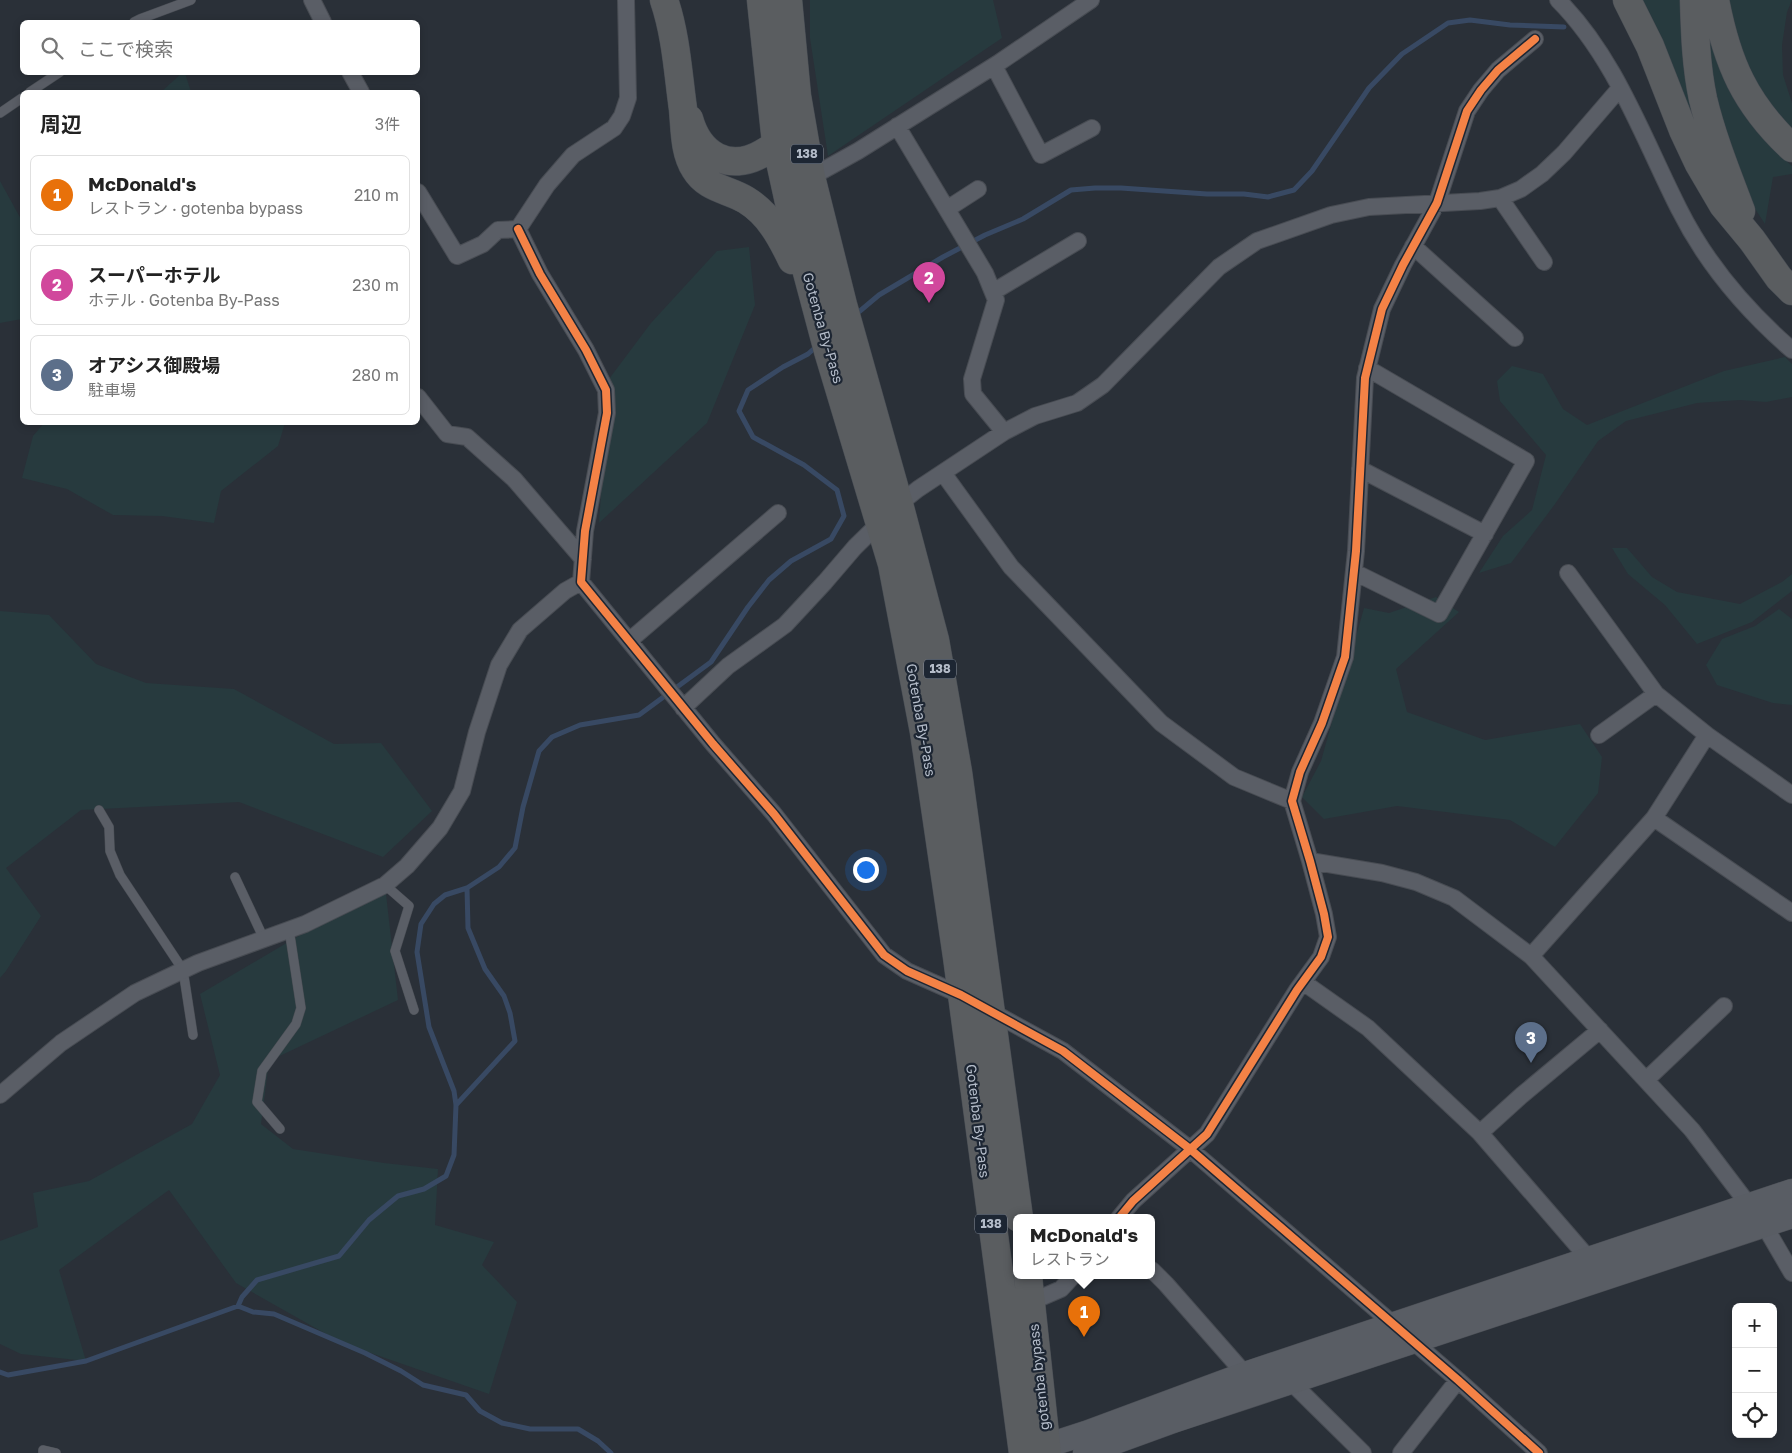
<!DOCTYPE html>
<html lang="ja">
<meta charset="utf-8">
<style>
body{margin:0;font-family:"Golos Text","Noto Sans JP",sans-serif;background:#f6f6f6;color:#222}
.controls{position:absolute;right:15px;bottom:15px;display:grid;overflow:hidden;border-radius:8px;box-shadow:0 2px 8px #0003}
.controls button{width:45px;height:45px;display:grid;place-items:center;padding:0;border:0;border-bottom:1px solid #e0e0e0;background:#fff;color:#222;font:25px sans-serif}
.you{position:absolute;left:865px;top:869px;width:18px;height:18px;margin:-12px;border:4px solid #fff;border-radius:50%;background:#1a73e8;box-shadow:0 0 0 8px #1a73e833}
.badge{display:grid;place-items:center;width:32px;height:32px;border-radius:50%;background:#ea580c;color:#fff;font-size:16px;font-weight:700}
.pin{position:absolute;translate:-50% -41px;filter:drop-shadow(0 1px 2px #0008)}
.pin::after{content:'';position:absolute;top:26px;width:18px;height:15px;background:inherit;clip-path:polygon(0 0,100% 0,50% 100%)}
.popup{position:absolute;left:1013px;top:1214px;width:142px;height:65px;box-sizing:border-box;display:grid;place-content:center;border-radius:8px;background:#fff;filter:drop-shadow(0 1px 4px #0005);font-size:16px;white-space:nowrap;color:#767676}
.popup b{font-size:19px;color:#222}
.popup::after{content:'';position:absolute;left:50%;top:100%;margin-left:-10px;border:10px solid transparent;border-top-color:#fff}
.list{margin:0;padding:0;list-style:none}
h2{display:flex;justify-content:space-between;align-items:center;height:65px;margin:0;padding:0 20px;font-size:21px}
h2 small{font-size:16px;font-weight:400;color:#767676}
.list li{display:grid;grid-template-columns:32px 1fr auto;gap:15px;align-items:center;box-sizing:border-box;height:80px;margin:0 10px 10px;padding:0 10px;border:1px solid #e0e0e0;border-radius:8px}
.list b{display:block;font-size:19px;white-space:nowrap}
.list p{margin:0;font-size:16px;white-space:nowrap;color:#767676}
.list em{font-size:16px;font-style:normal;color:#767676}
.icon{flex:none;width:28px;height:28px;fill:none;stroke:currentColor;stroke-width:2;stroke-linecap:round;stroke-linejoin:round}
.map{position:relative;flex:none;width:1792px;height:1453px;overflow:hidden}
.search{position:absolute;background:#fff;box-shadow:0 2px 8px #0003;left:20px;top:20px;width:400px;height:55px;display:flex;align-items:center;gap:12px;box-sizing:border-box;padding:0 18px;border-radius:8px;color:#767676;font-size:19px}
.panel{position:absolute;background:#fff;box-shadow:0 2px 8px #0003;left:20px;top:90px;width:400px;height:335px;border-radius:8px}
.map>svg:first-child{display:block}
.green{fill:#273a3e}
.lines{fill:none;stroke-linecap:round;stroke-linejoin:round}
.stream{stroke:#384963;stroke-width:5}
.lane-casing{stroke:#484c53;stroke-width:10}
.street-casing{stroke:#484c53;stroke-width:18}
.secondary-casing{stroke:#484c53;stroke-width:25}
.highway-casing{stroke:#474c53;stroke-width:29}
.lane{stroke:#5a5e66;stroke-width:9}
.street{stroke:#5a5e66;stroke-width:16}
.secondary{stroke:#595d64;stroke-width:24}
.highway{stroke:#5a5d60;stroke-width:28}
.cycleway-casing{stroke:#1d2633;stroke-width:11}
.cycleway{stroke:#f48246;stroke-width:8}
.labels{text-anchor:middle;stroke-width:4.5;stroke-linejoin:round;paint-order:stroke}
.shield{fill:#1d2633;stroke:#878f9c;stroke-width:1}
.shield-label{font-size:12px;font-weight:bold;fill:#b4bcc9}
.street-label{font-size:14px;fill:#b4bcc9;stroke:#1d2633}
</style>
<div class="map">
<svg width="1792" height="1453" viewBox="0 0 1792 1453">
<rect width="100%" height="100%" fill="#2a3038"/>
<path class="green" d="M 810,0 L 993,0 L 1002,38 L 828,156 L 810,38 Z
M 1637,0 L 1682,0 L 1716,175 Z
M 1727,0 L 1792,0 L 1787,12 L 1782,45 L 1783,75 L 1792,103 L 1792,132 C 1767,104 1746,75 1735,39 C 1731,26 1729,13 1727,0 Z
M 1704,19 C 1711,41 1717,65 1727,85 C 1743,116 1766,143 1792,166 L 1792,174 L 1773,177 L 1765,224 L 1748,198 L 1711,83 Z
M 183,72 L 185,73 L 191,92 L 161,92 Z
M 0,181 L 22,221 L 22,319 L 0,323 Z
M 749,247 L 755,305 L 707,423 L 599,523 L 609,379 L 651,323 L 717,251 Z
M 1785,357 L 1792,364 L 1792,397 L 1766,402 L 1740,400 L 1697,403 L 1626,421 L 1598,441 L 1555,504 L 1511,563 L 1479,573 L 1503,536 L 1532,510 L 1546,455 L 1500,401 L 1497,381 L 1512,366 L 1543,374 L 1563,409 L 1587,425 L 1724,371 Z
M 45,422 L 285,422 L 285,423 L 278,446 L 221,491 L 214,523 L 162,516 L 113,515 L 67,489 L 22,478 L 33,436 Z
M 1612,548 L 1627,548 L 1652,577 L 1677,592 L 1740,604 L 1782,582 L 1792,574 L 1792,591 L 1752,622 L 1697,644 L 1665,605 L 1628,574 Z
M 1436,597 L 1459,612 L 1396,669 L 1407,712 L 1485,740 L 1580,724 L 1602,757 L 1598,793 L 1555,847 L 1510,820 L 1397,806 L 1324,819 L 1302,797 L 1321,761 L 1364,608 L 1389,613 Z
M 1779,609 L 1792,619 L 1792,705 L 1773,703 L 1717,685 L 1706,665 L 1722,639 L 1755,626 Z
M 0,611 L 49,615 L 96,664 L 146,683 L 234,689 L 334,744 L 381,743 L 432,811 L 383,857 L 239,802 L 81,810 L 6,868 L 41,916 L 6,971 L 0,978 Z
M 385,885 L 398,1000 L 269,1061 L 261,1124 L 293,1149 L 384,1163 L 438,1169 L 435,1225 L 494,1242 L 482,1265 L 517,1302 L 489,1394 L 342,1343 L 236,1283 L 169,1190 L 59,1270 L 86,1361 L 21,1354 L 0,1344 L 0,1241 L 38,1227 L 33,1193 L 89,1181 L 192,1124 L 220,1075 L 200,994 Z"/>
<g class="lines">
<path class="stream" d="M 854,316 L 879,295 L 943,257 L 985,235 L 1023,219 L 1071,190 L 1095,188 L 1121,188 L 1207,194 L 1244,194 L 1268,197 L 1294,190 L 1312,171 L 1369,88 L 1402,54 L 1448,23 L 1470,20 L 1510,25 L 1564,27
M 456,1105 L 515,1041 L 510,1013 L 504,996 L 485,969 L 468,928 L 467,888
M 238,1306 L 242,1297 L 257,1280 L 339,1256 L 369,1220 L 398,1196 L 424,1189 L 446,1176 L 454,1155 L 456,1105 L 454,1091 L 429,1027 L 417,952 L 421,924 L 434,904 L 445,895 L 467,888 L 499,867 L 515,848 L 523,807 L 539,751 L 552,737 L 580,725 L 639,715 L 711,662 L 748,607 L 769,580 L 791,561 L 831,539 L 844,516 L 837,490 L 804,465 L 753,437 L 739,411 L 748,390 L 783,367 L 808,354 L 818,345
M 0,1372 L 8,1375 L 86,1361 L 238,1306 L 253,1312 L 274,1314 L 365,1353 L 401,1371 L 423,1385 L 466,1395 L 480,1411 L 502,1423 L 530,1429 L 578,1429 L 598,1441 L 611,1453"/>
<g class="lane-casing">
<path id="lane" d="M 134,22 L 140,19 L 191,0
M 30,92 L 60,72
M 0,113 L 22,98
M 99,810 L 109,827 L 110,851 L 120,875 L 183,970 L 193,1035
M 235,877 L 264,939
M 385,885 L 409,906 L 395,951 L 414,1010
M 280,1129 L 257,1102 L 262,1071 L 296,1024 L 301,1008 L 289,929
M 43,1453 L 43,1450 L 56,1453"/>
</g>
<g class="street-casing">
<path id="street" d="M 312,0 L 323,22
M 1558,0 C 1615,57 1643,138 1679,209 C 1706,263 1747,311 1792,350
M 994,66 L 1041,155 L 1092,128
M 350,72 L 361,92
M 897,126 L 985,273 L 996,300 L 972,379 L 973,394 L 1004,432
M 811,177 L 858,151 L 997,64 L 1091,0
M 418,192 L 457,256 L 483,244 L 498,230 L 518,229
M 1500,198 L 1544,262
M 947,209 L 978,189
M 518,229 L 540,274 L 586,350 L 606,390 L 607,413 L 585,531 L 581,582 L 713,744 L 774,814 L 884,955 L 907,971 L 961,995 L 1063,1051 L 1190,1149 L 1458,1380 L 1539,1453
M 518,229 L 547,185 L 573,155 L 614,128 L 622,116 L 628,98 L 626,0
M 1413,246 L 1515,338
M 993,292 L 1078,241
M 418,397 L 447,434 L 467,437 L 514,479 L 583,559
M 1360,469 L 1485,534
M 943,473 L 1011,567 L 1161,723 L 1234,777 L 1292,801
M 1354,572 L 1439,614 L 1526,461 L 1367,368
M 1568,573 L 1656,694 L 1707,735
M 629,641 L 778,513
M 683,708 L 728,666 L 785,625 L 825,582 L 855,547 L 899,504 L 918,489 L 1004,432 L 1035,416 L 1077,403 L 1103,385 L 1219,267 L 1257,241 L 1331,215 L 1369,207 L 1480,201 L 1500,198 L 1521,189 L 1542,174 L 1564,153 L 1620,88
M 1599,735 L 1656,694
M 1654,818 L 1792,913
M 1310,861 L 1382,873 L 1416,882 L 1454,898 L 1531,956 L 1692,1130 L 1764,1225 L 1792,1273
M 1531,956 L 1654,818 L 1707,735 L 1792,795
M 1303,982 L 1368,1028 L 1480,1133 L 1522,1095 L 1600,1030
M 1646,1080 L 1724,1006
M 0,1095 L 61,1043 L 135,993 L 198,963 L 305,924 L 385,885 L 407,866 L 440,828 L 462,791 L 477,732 L 499,665 L 520,630 L 565,591 L 581,582
M 1480,1133 L 1589,1259
M 1119,1218 L 1133,1201 L 1207,1134 L 1297,990 L 1321,957 L 1328,937 L 1324,914 L 1310,861 L 1292,801 L 1300,772 L 1322,723 L 1345,657 L 1356,551 L 1365,378 L 1382,309 L 1403,265 L 1437,203 L 1467,111 L 1481,90 L 1498,70 L 1535,39
M 1152,1270 L 1166,1284 L 1245,1374
M 1031,1302 L 1061,1289 L 1073,1276
M 1291,1382 L 1363,1453
M 1401,1453 L 1458,1380"/>
</g>
<g class="secondary-casing">
<path id="secondary" d="M 1034,1453 L 1046,1446 L 1086,1433 L 1245,1374 L 1792,1191
M 1085,1453 L 1173,1421 L 1792,1216"/>
</g>
<g class="highway-casing">
<path id="highway" d="M 664,0 C 676,35 678,73 683,109 C 685,129 684,152 695,169 C 707,189 728,189 746,200 C 769,214 781,237 792,260
M 761,0 L 776,143 L 792,216 L 828,351 L 892,564 L 924,732 L 957,957 L 1023,1453
M 788,0 L 797,96 L 811,177 L 843,305 L 899,504 L 935,640 L 958,772 L 1019,1218
M 1627,0 L 1650,46 L 1683,130 L 1699,164 L 1723,205 L 1752,240 L 1779,278 L 1792,291
M 1694,0 C 1695,33 1696,66 1703,99 C 1712,137 1727,174 1741,211
M 1715,0 C 1727,63 1745,104 1792,148
M 689,119 C 699,155 729,173 763,153 C 772,148 781,140 785,131
M 1028,1276 L 1047,1453"/>
</g>
<use href="#lane" class="lane"/>
<use href="#street" class="street"/>
<use href="#secondary" class="secondary"/>
<use href="#highway" class="highway"/>
<g class="cycleway-casing">
<path id="cycleway" d="M 518,229 L 540,274 L 586,350 L 606,390 L 607,413 L 585,531 L 581,582 L 713,744 L 774,814 L 884,955 L 907,971 L 961,995 L 1063,1051 L 1190,1149 L 1458,1380 L 1539,1453
M 1119,1218 L 1133,1201 L 1207,1134 L 1297,990 L 1321,957 L 1328,937 L 1324,914 L 1310,861 L 1292,801 L 1300,772 L 1322,723 L 1345,657 L 1356,551 L 1365,378 L 1382,309 L 1403,265 L 1437,203 L 1467,111 L 1481,90 L 1498,70 L 1535,39"/>
</g>
<use href="#cycleway" class="cycleway"/>
</g>
<g class="labels">
<g class="shield">
<rect x="791" y="144.5" width="32" height="19" rx="4"/>
<rect x="924" y="659.5" width="32" height="19" rx="4"/>
<rect x="975" y="1214.5" width="32" height="19" rx="4"/>
</g>
<g class="shield-label">
<text x="807" y="158">138</text>
<text x="940" y="673">138</text>
<text x="991" y="1228">138</text>
</g>
<g class="street-label">
<text transform="translate(823 328) rotate(74)" y="5">Gotenba By-Pass</text>
<text transform="translate(921 720) rotate(80)" y="5">Gotenba By-Pass</text>
<text transform="translate(978 1121) rotate(83)" y="5">Gotenba By-Pass</text>
<text transform="translate(1039 1377) rotate(-96)" y="5">gotenba bypass</text>
</g>
</g>
</svg>
<div class="controls">
<button>+</button>
<button>−</button>
<button><svg class="icon" aria-label="locate" viewBox="0 0 24 24"><circle cx="12" cy="12" r="6"/><path d="M12 2v4M12 18v4M2 12h4M18 12h4"/></svg></button>
</div>
<div class="you"></div>
<div class="pin badge" style="left:1084px;top:1337px;background:#e8710a">1</div>
<div class="popup"><b>McDonald's</b>レストラン</div>
<div class="pin badge" style="left:929px;top:303px;background:#d1479c">2</div>
<div class="pin badge" style="left:1531px;top:1063px;background:#5c6f8a">3</div>
<div class="search"><svg class="icon" aria-label="search" viewBox="0 0 24 24"><circle cx="10" cy="10" r="6"/><path d="M15 15l6 6"/></svg>ここで検索</div>
<section class="panel">
<h2>周辺<small>3件</small></h2>
<ul class="list">
<li><span class="badge" style="background:#e8710a">1</span><div><b>McDonald's</b><p>レストラン · gotenba bypass</p></div><em>210 m</em></li>
<li><span class="badge" style="background:#d1479c">2</span><div><b>スーパーホテル</b><p>ホテル · Gotenba By-Pass</p></div><em>230 m</em></li>
<li><span class="badge" style="background:#5c6f8a">3</span><div><b>オアシス御殿場</b><p>駐車場</p></div><em>280 m</em></li>
</ul>
</section>
</div>
